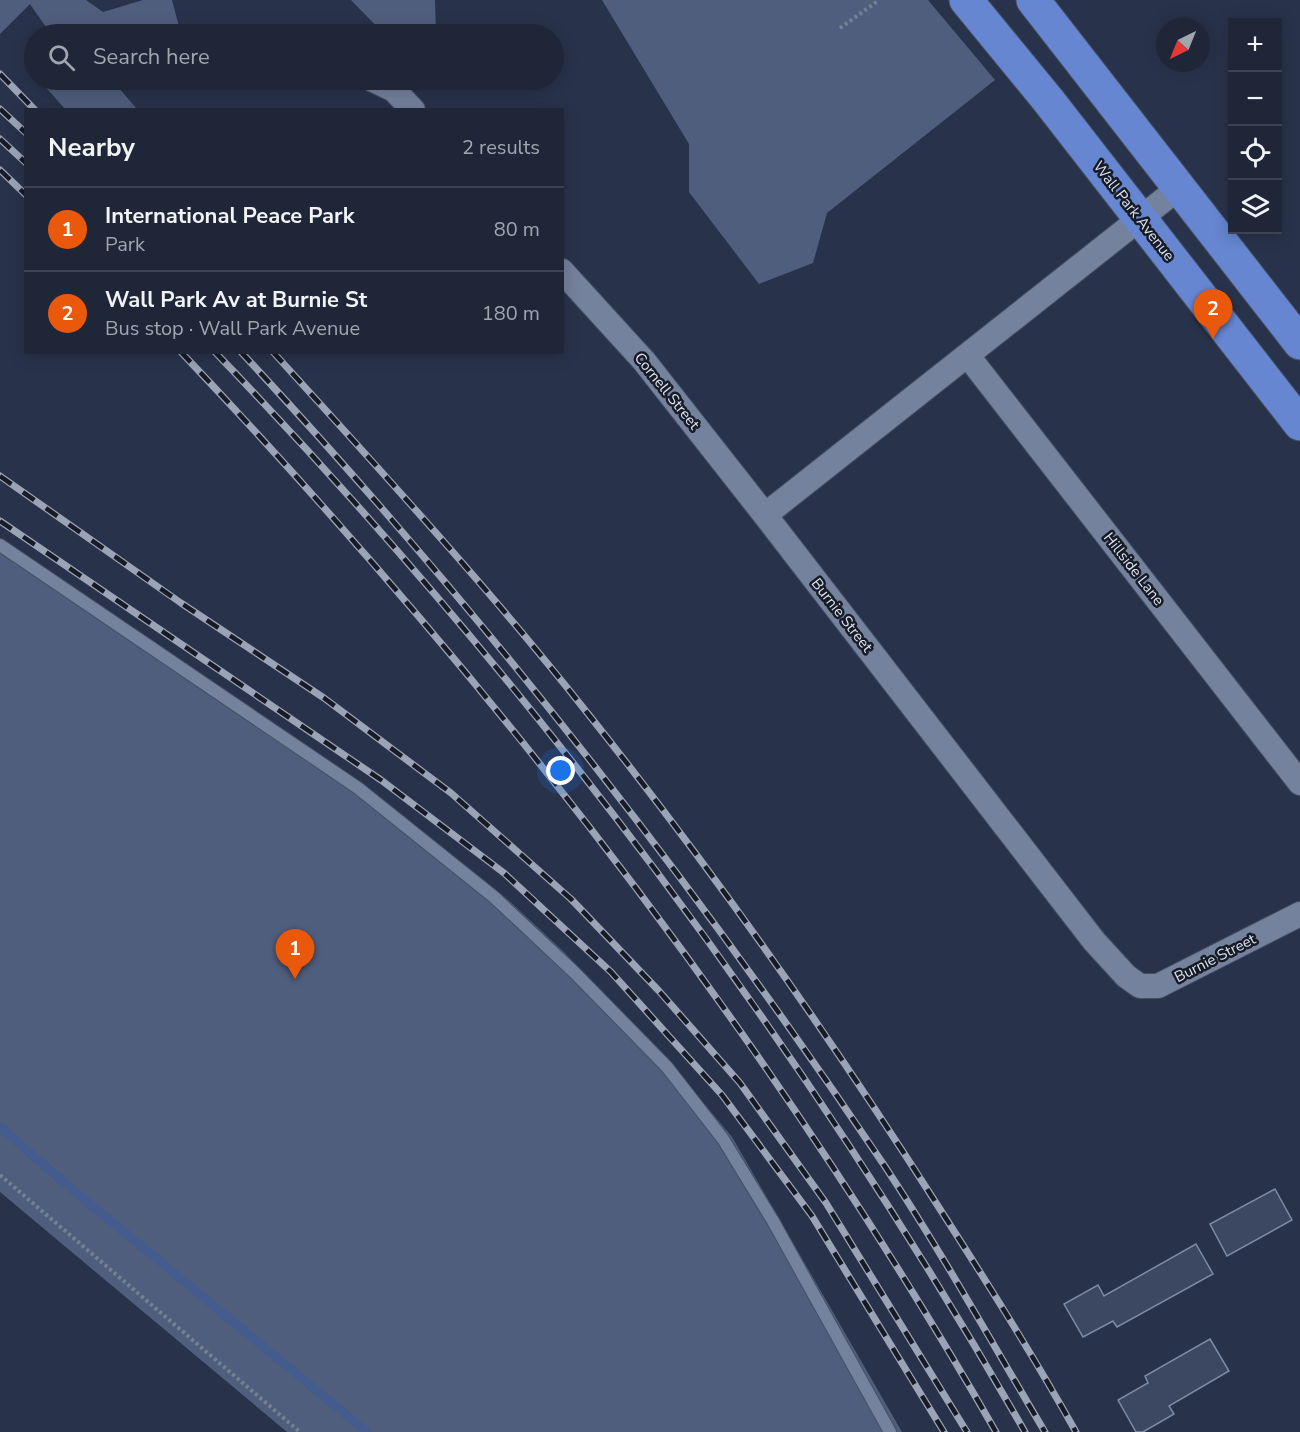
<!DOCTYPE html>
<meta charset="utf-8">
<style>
body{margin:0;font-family:"Nunito Sans",sans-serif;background:#262e40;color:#f1f3f6}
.controls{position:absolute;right:18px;top:18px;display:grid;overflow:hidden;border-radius:0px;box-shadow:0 3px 15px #0003}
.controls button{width:54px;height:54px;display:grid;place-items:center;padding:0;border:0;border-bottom:2px solid #3c4353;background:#1e2638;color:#f1f3f6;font:30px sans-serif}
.compass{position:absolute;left:1156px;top:18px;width:54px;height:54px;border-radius:50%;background:#1e2638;box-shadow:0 3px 15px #0003;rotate:223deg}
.you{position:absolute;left:561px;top:771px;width:21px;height:21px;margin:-15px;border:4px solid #fff;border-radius:50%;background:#1a73e8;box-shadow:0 0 0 9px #1a73e833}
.badge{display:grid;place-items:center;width:39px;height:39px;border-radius:50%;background:#ea580c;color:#fff;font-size:20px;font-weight:700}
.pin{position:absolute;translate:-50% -50px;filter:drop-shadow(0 2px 3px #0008)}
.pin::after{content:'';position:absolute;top:32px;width:21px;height:18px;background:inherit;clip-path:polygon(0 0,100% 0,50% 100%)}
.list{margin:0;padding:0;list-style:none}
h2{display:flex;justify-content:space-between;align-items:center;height:78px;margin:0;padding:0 24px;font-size:26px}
h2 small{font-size:20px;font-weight:400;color:#a1a5ae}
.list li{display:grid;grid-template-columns:39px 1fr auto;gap:18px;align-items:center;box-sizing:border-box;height:84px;padding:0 24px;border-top:2px solid #3c4353}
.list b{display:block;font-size:22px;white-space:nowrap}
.list p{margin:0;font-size:20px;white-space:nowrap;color:#a1a5ae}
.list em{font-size:20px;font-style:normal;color:#a1a5ae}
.icon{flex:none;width:33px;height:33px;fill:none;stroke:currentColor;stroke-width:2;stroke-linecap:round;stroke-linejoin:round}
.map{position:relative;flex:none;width:1300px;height:1432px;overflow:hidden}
.search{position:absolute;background:#1e2638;box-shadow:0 3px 15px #0003;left:24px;top:24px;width:540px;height:66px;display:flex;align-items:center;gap:15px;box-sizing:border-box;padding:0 21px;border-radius:33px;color:#a1a5ae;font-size:22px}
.panel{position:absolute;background:#1e2638;box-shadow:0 3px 15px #0003;left:24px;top:108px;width:540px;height:246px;border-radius:0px}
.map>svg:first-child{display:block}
.green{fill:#505e7d}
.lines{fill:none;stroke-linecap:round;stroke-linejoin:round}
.stream{stroke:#445b8d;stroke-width:9}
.building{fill:#3c4861;stroke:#7e8ba7;stroke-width:1.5}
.lane-casing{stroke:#464f63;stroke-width:14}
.street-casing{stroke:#464f63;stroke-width:26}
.primary-casing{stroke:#464f63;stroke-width:35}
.path{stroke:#768094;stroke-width:4;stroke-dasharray:3 3;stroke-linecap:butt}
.lane{stroke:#75829d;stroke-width:12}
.street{stroke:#75829d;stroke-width:24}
.primary{stroke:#6686d1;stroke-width:33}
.rail-casing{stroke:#9ba4b6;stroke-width:7}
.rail{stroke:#161b26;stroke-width:4.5;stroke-dasharray:14;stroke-linecap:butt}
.labels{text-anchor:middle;stroke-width:5;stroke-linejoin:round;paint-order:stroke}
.street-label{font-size:15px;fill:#dce4f3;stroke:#161b26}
</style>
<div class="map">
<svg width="1300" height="1432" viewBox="0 0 1300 1432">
<rect width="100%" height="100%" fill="#28334b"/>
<path class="green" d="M 0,0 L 86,0 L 103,12 L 143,0 L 172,0 L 181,34 L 51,34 L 30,4 L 0,34 Z
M 351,0 L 435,0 L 436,34 L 384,34 Z
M 602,0 L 928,0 L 995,80 L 827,213 L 813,263 L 759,284 L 689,192 L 689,144 Z
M 47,80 L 112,80 L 137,109 L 65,109 L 42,83 Z
M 0,541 L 387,803 L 506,898 L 564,952 L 677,1071 L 732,1137 L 902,1432 L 287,1432 L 0,1192 Z"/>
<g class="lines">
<path class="stream" d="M 0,1127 L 67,1185 L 367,1432"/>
</g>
<path class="building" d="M 1275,1189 L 1292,1220 L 1227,1256 L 1210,1224 Z
M 1196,1244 L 1213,1274 L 1117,1327 L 1113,1321 L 1083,1337 L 1064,1304 L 1098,1285 L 1104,1296 Z
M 1210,1339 L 1229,1371 L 1169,1406 L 1174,1414 L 1143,1432 L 1136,1432 L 1118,1400 L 1148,1383 L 1145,1376 Z"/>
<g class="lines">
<g class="lane-casing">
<path id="lane" d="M 0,545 L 358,788 L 494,897 L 574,972 L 667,1067 L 723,1139 L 773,1221 L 890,1432"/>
</g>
<g class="street-casing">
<path id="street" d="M 373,80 L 394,90 L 413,110
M 1180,187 L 765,515 L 1094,941 L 1126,976 L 1140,986 L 1158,986 L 1300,914
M 562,271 L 644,361 L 765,515
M 968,356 L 1300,783"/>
</g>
<g class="primary-casing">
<path id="primary" d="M 966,0 L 1048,100 L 1300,424
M 1033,0 L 1300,343"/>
</g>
<path class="path" d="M 840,28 L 879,0
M 0,1175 L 300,1432"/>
<use href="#lane" class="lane"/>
<use href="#street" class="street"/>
<use href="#primary" class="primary"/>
<g class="rail-casing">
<path id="rail" d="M 0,74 L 35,110
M 0,109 L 26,133
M 0,139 L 26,163
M 0,170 L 26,195
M 181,352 C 492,680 771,1040 996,1432
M 215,352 C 527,676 802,1042 1025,1432
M 241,352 C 477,605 691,878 884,1165 C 941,1251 992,1343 1045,1432
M 273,352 C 379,469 487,586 585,710 C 712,869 829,1035 938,1206 C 986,1281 1033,1355 1076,1432
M 0,476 L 181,603 L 324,698 L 451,793 L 571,899 L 659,991 L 740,1083 L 826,1203 L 967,1432
M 0,521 L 381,780 L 504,873 L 611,972 L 722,1095 L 812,1216 L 944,1432"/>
</g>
<use href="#rail" class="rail"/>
</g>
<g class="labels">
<g class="street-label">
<text transform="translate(1134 211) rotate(52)" y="5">Wall Park Avenue</text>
<text transform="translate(667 391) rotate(51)" y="5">Cornell Street</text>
<text transform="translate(1134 569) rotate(52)" y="5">Hillside Lane</text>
<text transform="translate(842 615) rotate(52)" y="5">Burnie Street</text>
<text transform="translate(1215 958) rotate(-27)" y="5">Burnie Street</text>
</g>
</g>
</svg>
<div class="controls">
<button>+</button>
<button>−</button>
<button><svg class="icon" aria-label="locate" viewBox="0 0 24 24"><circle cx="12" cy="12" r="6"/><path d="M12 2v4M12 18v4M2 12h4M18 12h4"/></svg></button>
<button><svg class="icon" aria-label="layers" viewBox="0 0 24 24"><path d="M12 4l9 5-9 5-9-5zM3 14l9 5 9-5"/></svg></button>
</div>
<svg class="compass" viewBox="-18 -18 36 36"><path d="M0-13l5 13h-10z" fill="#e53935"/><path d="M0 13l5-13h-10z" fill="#a1a5ae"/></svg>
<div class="you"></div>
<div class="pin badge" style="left:295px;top:979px">1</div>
<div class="pin badge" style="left:1213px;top:339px">2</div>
<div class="search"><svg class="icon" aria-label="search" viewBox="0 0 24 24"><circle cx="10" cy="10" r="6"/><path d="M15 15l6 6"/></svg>Search here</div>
<section class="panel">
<h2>Nearby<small>2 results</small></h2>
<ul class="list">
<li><span class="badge">1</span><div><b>International Peace Park</b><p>Park</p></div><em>80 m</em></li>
<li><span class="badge">2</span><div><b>Wall Park Av at Burnie St</b><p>Bus stop · Wall Park Avenue</p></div><em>180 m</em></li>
</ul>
</section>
</div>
